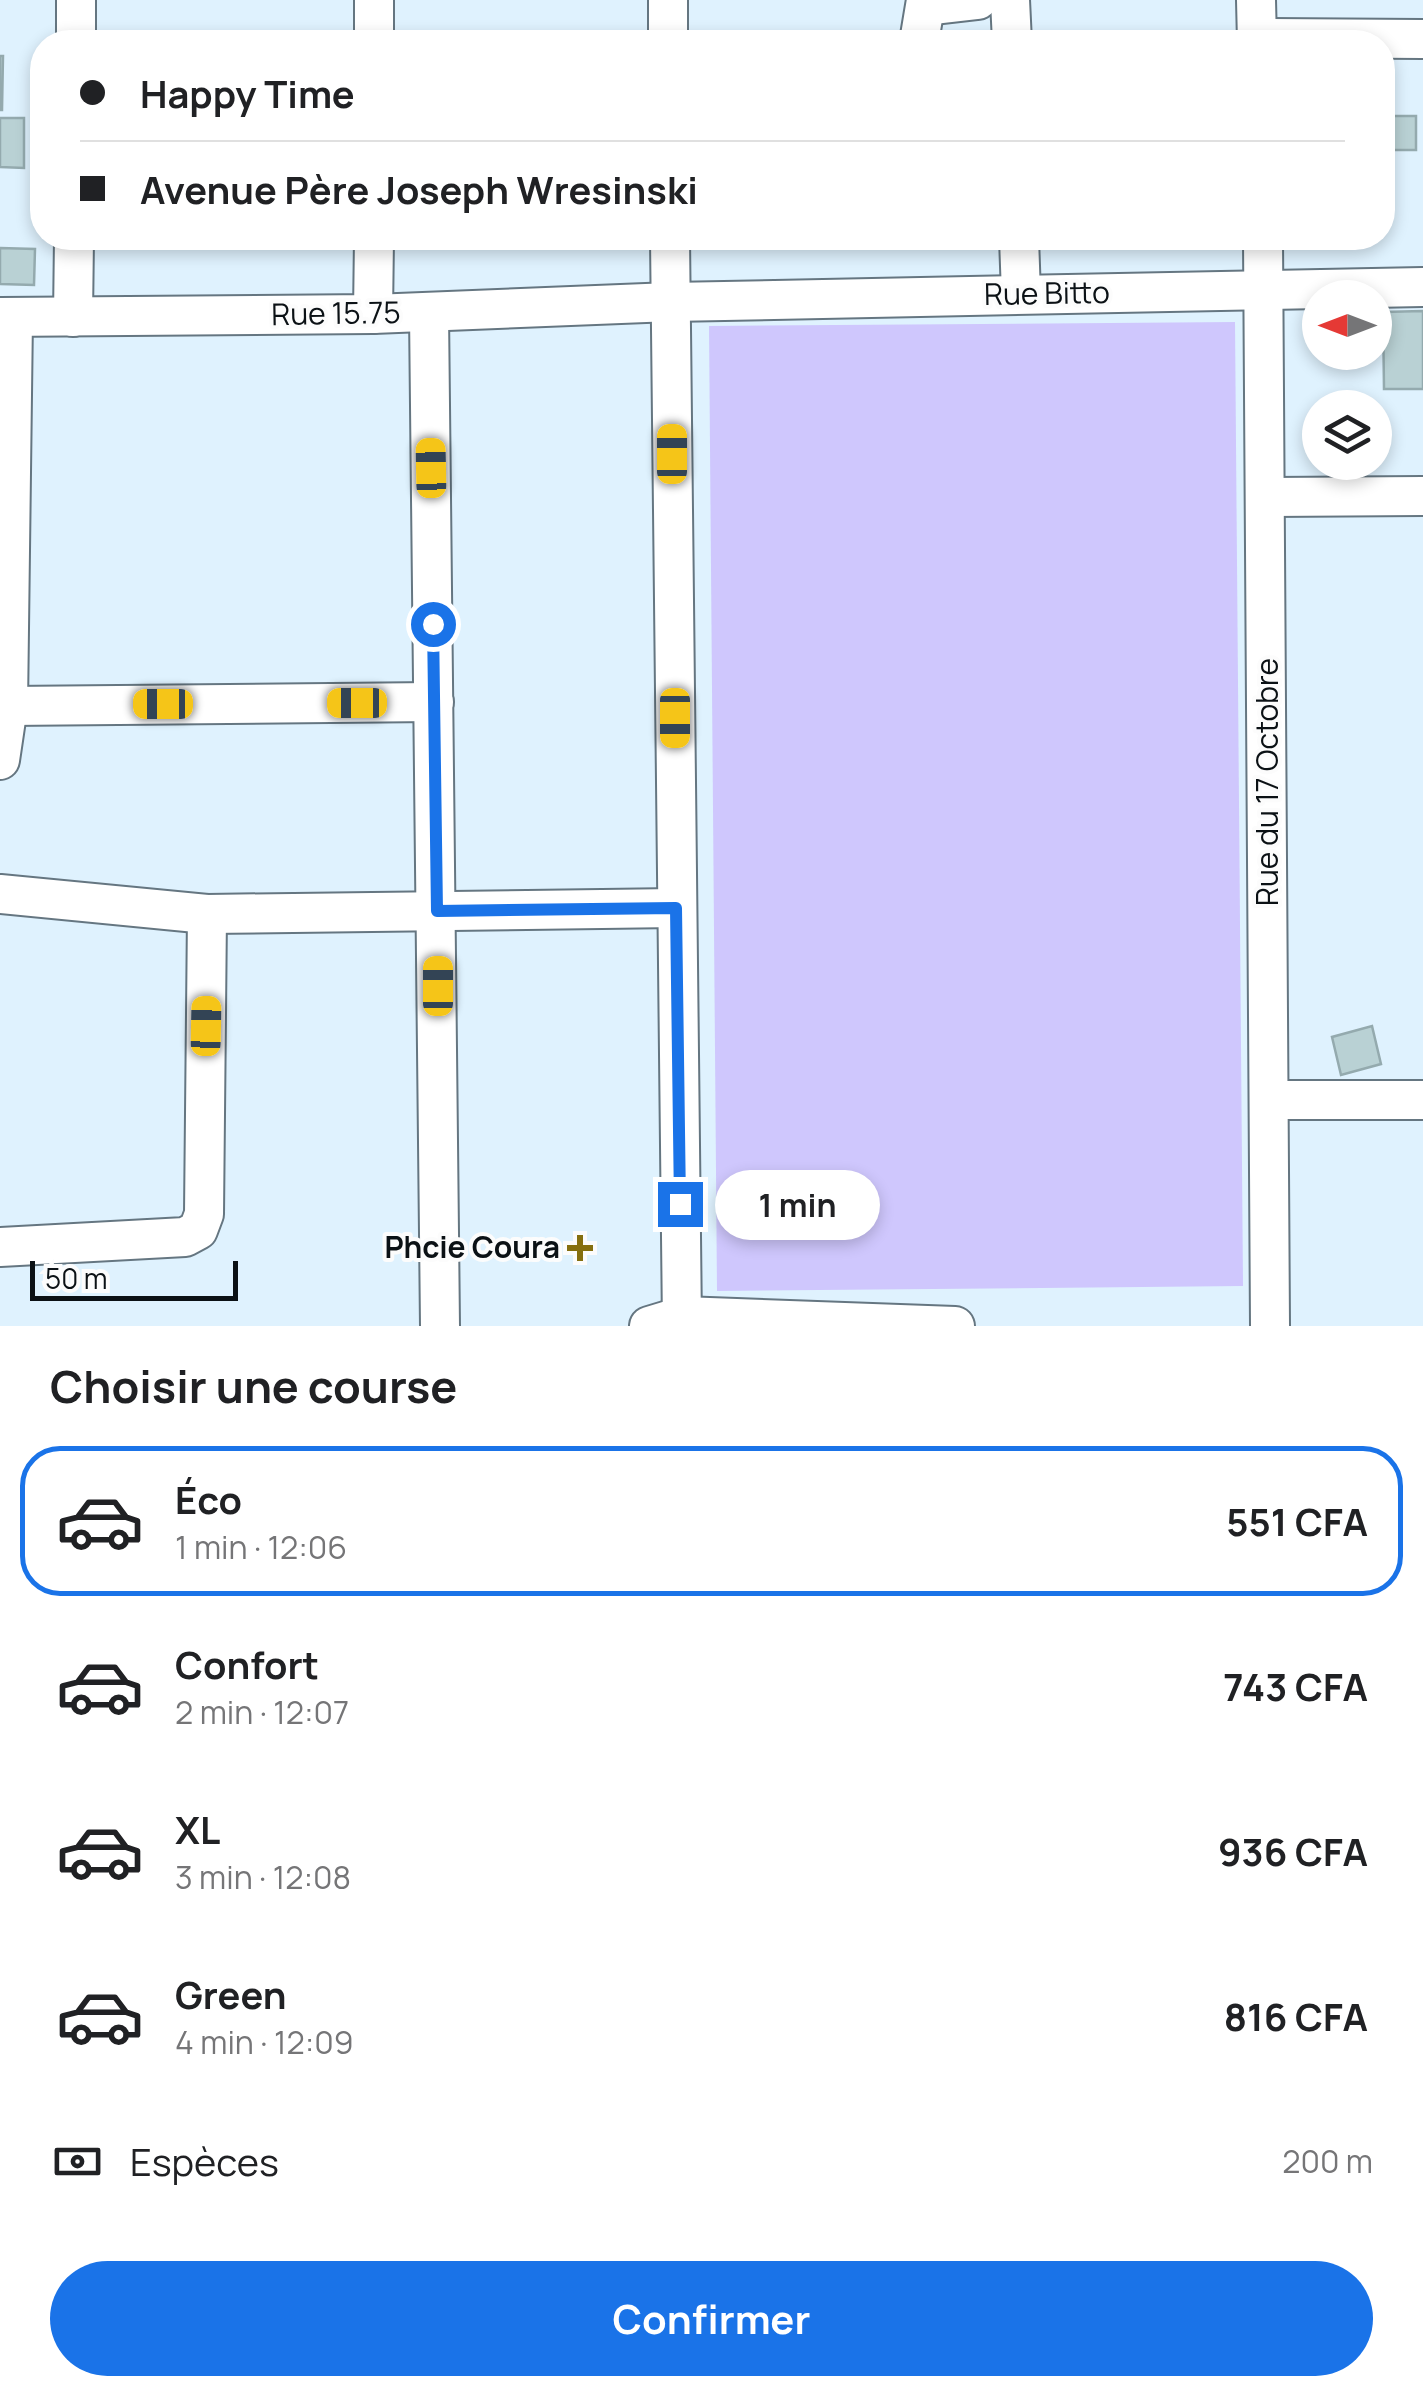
<!DOCTYPE html>
<html lang="fr">
<head>
<meta charset="utf-8">
<style>
	body { margin:0; font-family:Manrope,sans-serif; background:#f6f6f6; color:#202124; height:100vh; display:flex; flex-direction:column; font-size:38px; white-space:nowrap }
	* { box-sizing:border-box; margin:0 }
	p { font-size:32px; color:#757577 }
	.icon { flex:none; width:55px; height:55px; fill:none; stroke:currentColor; stroke-width:2; stroke-linecap:round; stroke-linejoin:round }
	.map { position:relative; height:1326px; overflow:hidden }
	.side { display:flex; flex-direction:column; background:#fff; flex:1 }
	.side>* { flex:none }
	.guide { position:absolute; left:30px; top:30px; width:1365px; height:220px; border-radius:40px; box-shadow:0 5px 15px #0003; display:grid; align-content:center; height:220px; padding:0 50px; background:#fff }
	.needle { width:65px; rotate:270deg }
	.fabs { position:absolute; left:1302px; top:280px; display:grid; gap:20px }
	.fabs a { display:grid; place-items:center; width:90px; height:90px; border-radius:50%; background:#fff; box-shadow:0 5px 15px #0003; font-size:50px }
	.scale { position:absolute; left:30px; bottom:25px; width:208px; box-sizing:border-box; padding-left:10px; border:5px solid #0b1115; border-top:0; font-size:28px; line-height:35px; white-space:nowrap; color:#0b1115; -webkit-text-stroke:8px #fcfcfc; paint-order:stroke }
	.end { position:absolute; width:45px; height:45px; margin:-22px; border:12px solid #1a73e8; background:#fff; box-shadow:0 0 0 5px #fff }
	.from { border-radius:50% }
	.bubble { position:absolute; height:70px; border-radius:35px; background:#fff; box-shadow:0 5px 15px #0003; font-size:32px; font-weight:700; line-height:70px; text-align:center }
	.car { position:absolute; width:30px; height:60px; margin:-30px -15px; border-radius:12px; box-shadow:0 0 8px 2px #0007; background:linear-gradient(#f5c518 24%,#345 0 40%,#f5c518 0 76%,#345 0 86%,#f5c518 0) }
	.guide b { display:flex; align-items:center; gap:35px; height:95px; font-size:38px }
	.guide b+b { border-top:2px solid #e0e0e0 }
	.guide i { width:25px; height:25px; background:#202124 }
	ul { padding:0; list-style:none }
	li { display:flex; align-items:center; gap:30px; height:150px; margin:0 20px 15px; padding:0 30px; border:5px solid transparent; border-radius:40px }
	li div { flex:1 }
	li b { display:block; font-size:38px }
	li em { font-style:normal; font-weight:700 }
	li.on { border-color:#1a73e8 }
	li>.icon { width:90px; height:90px; stroke-width:1.5 }
	h2 { padding:0 50px; font-size:45px; line-height:120px }
	.pay { display:flex; align-items:center; gap:25px; height:110px; padding:0 50px; font-size:38px }
	.pay p { margin-inline-start:auto }
	.primary-button { display:flex; gap:20px; margin-top:auto; padding:20px 50px }
	.primary-button a { flex:1; height:115px; border-radius:60px; background:#1a73e8; color:#fff; font-size:40px; font-weight:700; line-height:115px; text-align:center }
	.map>svg:first-child { display:block }
	.green { fill:#cfc7fd }
	.building { fill:#b9d1d4; stroke:#94aaae; stroke-width:2.5 }
	.lines { fill:none; stroke-linecap:round; stroke-linejoin:round }
	.minor-casing { stroke:#657681; stroke-width:42 }
	.minor { stroke:#fff; stroke-width:38 }
	.route { stroke:#1a73e8; stroke-width:12 }
	.poi-dot { fill:#856f0f; stroke:#fcfcfc; stroke-width:4 }
	.labels { text-anchor:middle; stroke-width:8; stroke-linejoin:round; paint-order:stroke }
	.street-label { font-size:30px; fill:#0b1115; stroke:#fcfcfc }
	.poi-label { font-size:30px; font-weight:bold; fill:#0b1115; stroke:#fcfcfc; text-anchor:end }
</style>
</head>
<body>
<div class="map">
<svg width="1423" height="1326" viewBox="0 0 1423 1326">
	<rect width="100%" height="100%" fill="#dff2fe"/>
	<polygon class="green" points="1235,322 1243,1286 717,1291 709,326"/>
	<g class="building">
		<polygon points="0,56 3,56 2,110 0,110"/>
		<rect x="1382" y="116" width="34" height="34"/>
		<polygon points="0,118 24,118 24,168 0,167"/>
		<polygon points="0,248 35,249 34,285 0,284"/>
		<polygon points="1423,311 1423,389 1384,389 1383,312"/>
		<polygon points="1372,1026 1381,1064 1341,1075 1332,1037"/>
	</g>
	<g class="lines">
		<g class="minor-casing">
			<g id="minor">
				<polyline points="76,0 76,42"/>
				<polyline points="374,0 374,42"/>
				<polyline points="668,0 668,42"/>
				<polyline points="1010,0 1012,42"/>
				<polyline points="1256,0 1257,42"/>
				<polyline points="926,6 978,0"/>
				<polyline points="1256,38 1423,39"/>
				<polyline points="919,42 926,0"/>
				<polyline points="670,238 682,1326"/>
				<polyline points="1019,238 1021,294"/>
				<polyline points="1263,238 1270,1326"/>
				<polyline points="429,313 440,1326"/>
				<polyline points="373,314 374,238"/>
				<polyline points="0,317 373,314 671,302 1423,287"/>
				<polyline points="73,317 74,238"/>
				<polyline points="1266,497 1423,496"/>
				<polyline points="8,706 434,702"/>
				<polyline points="0,760 8,706 13,317"/>
				<polyline points="0,894 207,914 677,908"/>
				<polyline points="1270,1100 1423,1100"/>
				<polyline points="0,1247 185,1237 198,1230 204,1214 207,914"/>
				<polyline points="649,1326 682,1316 955,1326"/>
			</g>
		</g>
		<use href="#minor" class="minor"/>
	</g>
	<g class="lines">
		<polyline class="route" points="433,624 437,911 676,908 680,1204"/>
	</g>
	<path class="poi-dot" d="M575 1233h10v10h10v10h-10v10h-10v-10h-10v-10h10z"/>
	<g class="labels">
		<g class="street-label">
			<text transform="translate(1047 294) rotate(-1)" y="10">Rue Bitto</text>
			<text transform="translate(336 314) rotate(-1)" y="10">Rue 15.75</text>
			<text transform="translate(1268 782) rotate(-90)" y="10">Rue du 17 Octobre</text>
		</g>
		<g class="poi-label">
			<text x="560" y="1258">Phcie Coura</text>
		</g>
	</g>
</svg>
<div class="fabs">
<a><svg class="needle" viewBox="-14 -14 28 28"><path d="M0-13l5 13h-10z" fill="#e53935"/><path d="M0 13l5-13h-10z" fill="#757577"/></svg></a>
<a><svg class="icon" aria-label="layers" viewBox="0 0 24 24"><path d="M12 4l9 5-9 5-9-5zM3 14l9 5 9-5"/></svg></a>
</div>
<div class="scale">50 m</div>
<i class="end from" style="left:433px;top:624px"></i>
<i class="end" style="left:680px;top:1204px"></i>
<div class="bubble" style="left:715px;top:1170px;width:165px">1 min</div>
<i class="car" style="left:672px;top:454px;rotate:0deg"></i>
<i class="car" style="left:431px;top:468px;rotate:359deg"></i>
<i class="car" style="left:357px;top:703px;rotate:270deg"></i>
<i class="car" style="left:163px;top:704px;rotate:270deg"></i>
<i class="car" style="left:675px;top:718px;rotate:180deg"></i>
<i class="car" style="left:438px;top:986px;rotate:0deg"></i>
<i class="car" style="left:206px;top:1026px;rotate:1deg"></i>
<div class="guide">
<b><i class="from"></i>Happy Time</b>
<b><i></i>Avenue Père Joseph Wresinski</b>
</div>
</div>
<section class="side">
<h2>Choisir une course</h2>
<ul>
<li class="on"><svg class="icon" aria-label="car" viewBox="0 0 24 24"><path d="M5 17H2v-5l4-1 3-4h7l3 4 3 1v5h-3M9 17h6M6 11h13"/><circle cx="7" cy="17" r="2"/><circle cx="17" cy="17" r="2"/></svg><div><b>Éco</b><p>1 min · 12:06</p></div><em>551 CFA</em></li>
<li><svg class="icon" aria-label="car" viewBox="0 0 24 24"><path d="M5 17H2v-5l4-1 3-4h7l3 4 3 1v5h-3M9 17h6M6 11h13"/><circle cx="7" cy="17" r="2"/><circle cx="17" cy="17" r="2"/></svg><div><b>Confort</b><p>2 min · 12:07</p></div><em>743 CFA</em></li>
<li><svg class="icon" aria-label="car" viewBox="0 0 24 24"><path d="M5 17H2v-5l4-1 3-4h7l3 4 3 1v5h-3M9 17h6M6 11h13"/><circle cx="7" cy="17" r="2"/><circle cx="17" cy="17" r="2"/></svg><div><b>XL</b><p>3 min · 12:08</p></div><em>936 CFA</em></li>
<li><svg class="icon" aria-label="car" viewBox="0 0 24 24"><path d="M5 17H2v-5l4-1 3-4h7l3 4 3 1v5h-3M9 17h6M6 11h13"/><circle cx="7" cy="17" r="2"/><circle cx="17" cy="17" r="2"/></svg><div><b>Green</b><p>4 min · 12:09</p></div><em>816 CFA</em></li>
</ul>
<div class="pay"><svg class="icon" aria-label="cash" viewBox="0 0 24 24"><path d="M3 7h18v10H3z"/><circle cx="12" cy="12" r="2"/></svg>Espèces<p>200 m</p></div>
<div class="primary-button"><a>Confirmer</a></div>
</section>
</body>
</html>
